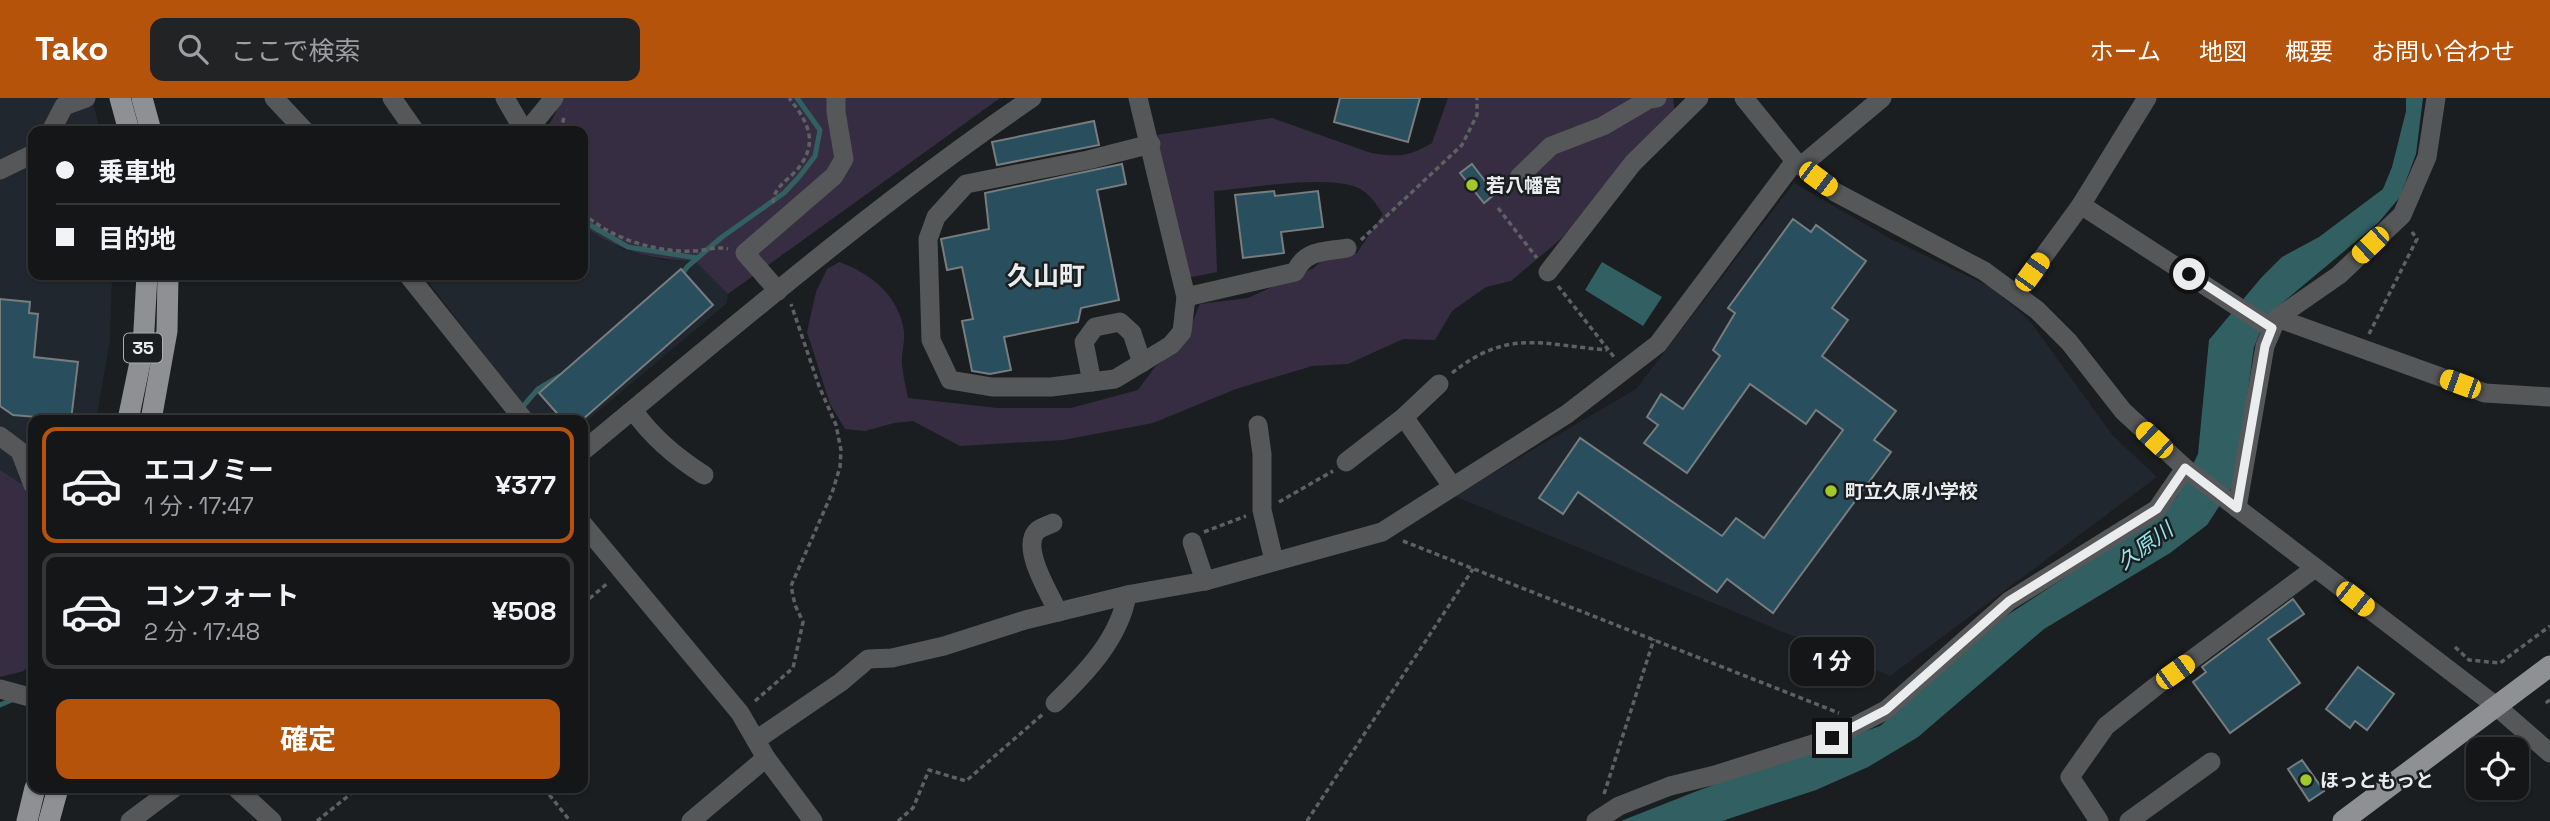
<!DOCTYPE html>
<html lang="ja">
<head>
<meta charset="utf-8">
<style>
	body { margin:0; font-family:"Space Grotesk","Noto Sans JP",sans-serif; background:#212325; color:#f1f3f6; height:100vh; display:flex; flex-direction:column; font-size:26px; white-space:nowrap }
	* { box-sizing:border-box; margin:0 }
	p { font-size:23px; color:#9d9fa2 }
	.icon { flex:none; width:38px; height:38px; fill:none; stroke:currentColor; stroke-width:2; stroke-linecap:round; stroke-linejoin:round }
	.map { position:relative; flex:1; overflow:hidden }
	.drawer { position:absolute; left:28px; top:317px; width:560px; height:378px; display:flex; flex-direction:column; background:#141618; border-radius:14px; box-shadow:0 2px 5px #0004,0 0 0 2px #333537 }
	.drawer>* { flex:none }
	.banner { position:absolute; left:28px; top:28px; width:560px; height:154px; border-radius:14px; box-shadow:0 2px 5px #0004,0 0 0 2px #333537; display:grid; align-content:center; height:154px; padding:0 28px; background:#141618 }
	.tools { position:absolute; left:2466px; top:639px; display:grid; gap:14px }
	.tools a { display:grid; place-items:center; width:63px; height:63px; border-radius:14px; background:#141618; box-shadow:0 2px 5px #0004,0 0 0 2px #333537; font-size:35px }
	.end { position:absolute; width:32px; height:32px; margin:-16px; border:9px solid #ebecee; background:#111; box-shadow:0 0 0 4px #111 }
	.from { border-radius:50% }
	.bubble { position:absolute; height:49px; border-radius:14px; background:#141618; box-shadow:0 2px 5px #0004,0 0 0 2px #333537; font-size:23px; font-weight:700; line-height:49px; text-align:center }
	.car { position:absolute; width:21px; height:42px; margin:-21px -10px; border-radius:9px; box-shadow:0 0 5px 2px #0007; background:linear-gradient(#f5c518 24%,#345 0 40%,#f5c518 0 76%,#345 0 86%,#f5c518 0) }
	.banner b { display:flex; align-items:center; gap:24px; height:66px; font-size:26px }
	.banner b+b { border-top:2px solid #333537 }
	.banner i { width:18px; height:18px; background:#f1f3f6 }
	ul { padding:12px 0 0; list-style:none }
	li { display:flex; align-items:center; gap:21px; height:116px; margin:0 14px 10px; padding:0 14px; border:4px solid #333537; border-radius:14px }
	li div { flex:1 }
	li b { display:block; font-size:26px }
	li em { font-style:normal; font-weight:700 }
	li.selected { border-color:#b45309 }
	li>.icon { width:63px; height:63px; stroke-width:1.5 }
	.button { display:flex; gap:14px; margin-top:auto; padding:14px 28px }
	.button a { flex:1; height:80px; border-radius:14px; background:#b45309; color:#fff; font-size:28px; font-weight:700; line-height:80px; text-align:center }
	header { display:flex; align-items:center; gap:42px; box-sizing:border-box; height:98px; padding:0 35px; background:#b45309; color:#fff }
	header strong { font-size:33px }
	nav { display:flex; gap:38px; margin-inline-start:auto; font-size:24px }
	.search { width:490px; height:63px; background:#212325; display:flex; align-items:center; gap:18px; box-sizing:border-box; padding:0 24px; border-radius:14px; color:#9d9fa2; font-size:26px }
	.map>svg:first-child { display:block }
	.built { fill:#20272e }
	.green { fill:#362d42 }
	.water { fill:#326062 }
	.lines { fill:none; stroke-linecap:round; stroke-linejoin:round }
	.stream { stroke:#326062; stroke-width:5 }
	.building { fill:#294f5e; stroke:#777c7e; stroke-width:2 }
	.path { stroke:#5e6163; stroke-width:3.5; stroke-dasharray:5 3.5; stroke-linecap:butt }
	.minor { stroke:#565758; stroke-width:19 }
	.major { stroke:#8f9094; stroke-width:21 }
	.route { stroke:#ebecee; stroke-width:9 }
	.poi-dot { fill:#a2c928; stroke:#1b1e20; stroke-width:2.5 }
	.labels { text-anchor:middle; stroke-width:5; stroke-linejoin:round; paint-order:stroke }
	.shield { fill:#1b1e20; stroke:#adaeb0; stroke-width:2 }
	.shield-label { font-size:18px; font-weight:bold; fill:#ebecee }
	.poi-label { font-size:19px; font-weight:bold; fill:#ebecee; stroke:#1b1e20; text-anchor:start }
	.water-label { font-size:21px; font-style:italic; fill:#93e5ea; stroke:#1b1e20 }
	.district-label { font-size:26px; font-weight:bold; fill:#ebecee; stroke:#1b1e20 }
</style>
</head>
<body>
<header>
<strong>Tako</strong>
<div class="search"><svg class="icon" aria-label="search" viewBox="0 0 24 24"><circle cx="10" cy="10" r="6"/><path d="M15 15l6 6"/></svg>ここで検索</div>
<nav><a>ホーム</a><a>地図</a><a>概要</a><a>お問い合わせ</a></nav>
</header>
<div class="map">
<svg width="2550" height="723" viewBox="0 0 2550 723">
	<rect width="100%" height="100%" fill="#1b1e20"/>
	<g class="built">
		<polygon points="0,0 92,0 100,33 33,33 33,177 112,177 110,242 96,322 33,322 33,393 0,372"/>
		<polygon points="1794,85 1889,140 1992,190 2030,223 2113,338 2157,379 1890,578 1454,398 1636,291"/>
		<polygon points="583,129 623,151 663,162 695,163 728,196 726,206 583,326 583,322 534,322 423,177 583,177"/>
	</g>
	<g class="green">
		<path d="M562 0H1000L728 196 695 163C651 162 619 153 583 128V33H544L552 22Z"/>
		<path d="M1448 0H1673L1675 15 1595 100 1562 140 1511 183 1486 189 1452 213 1435 242 1403 241 1348 266 1312 268 1236 291 1153 325 1063 342 960 348 913 323 894 325 865 333 845 331 830 306 807 234 816 194 827 171 839 164C871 175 900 199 904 234 905 245 901 256 902 267 903 278 906 290 908 300L997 310H1071L1138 292 1155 269 1184 245 1200 206 1248 200 1314 170 1322 162 1357 155 1383 116C1376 106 1368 93 1356 89 1325 77 1249 90 1214 93L1217 174 1187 180 1156 37 1272 20 1371 55C1399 59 1408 59 1432 45Z"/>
		<polygon points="0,372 33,393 33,563 24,573 0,579"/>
	</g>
	<g class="water">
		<polygon points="2406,0 2423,0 2416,56 2400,99 2378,125 2276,210 2263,227 2254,249 2235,384 2207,427 2170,455 2044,531 1918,639 1868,669 1816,692 1722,723 1621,723 1697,693 1880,628 2006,518 2163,415 2177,399 2198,356 2209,242 2261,180 2282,159 2319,139 2383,91 2392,69 2406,13"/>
		<polygon points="1602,164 1662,199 1643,228 1585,192"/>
	</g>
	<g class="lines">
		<g class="stream">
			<polyline points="583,123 628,149 697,160"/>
			<polyline points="680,179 687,169 722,139 784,95 799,79 815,58 820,32 797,0"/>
			<polyline points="506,322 518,314 538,291 560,278"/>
			<polyline points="0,607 14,601"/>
		</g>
	</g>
	<g class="building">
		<polygon points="1340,0 1420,0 1408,44 1334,24"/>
		<polygon points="1094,23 1099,47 997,67 992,44"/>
		<polygon points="1122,66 1126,86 1097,92 1119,202 1081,210 1078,224 1004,239 1011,272 990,276 972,273 962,223 973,221 962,169 947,172 941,141 989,131 985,95"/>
		<polygon points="1472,66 1495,96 1484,105 1460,75"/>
		<polygon points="1274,93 1275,98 1318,93 1323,129 1281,134 1284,155 1243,160 1235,97"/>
		<polygon points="1793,121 1811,134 1816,127 1866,163 1832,210 1848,222 1822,258 1896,313 1874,342 1891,354 1773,515 1727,481 1717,494 1578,394 1563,416 1539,400 1580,340 1722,438 1736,420 1764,440 1843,332 1816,312 1806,326 1750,286 1687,375 1644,345 1658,327 1647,319 1661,296 1683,311 1720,258 1713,252 1735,215 1728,210"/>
		<polygon points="681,171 713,207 582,322 563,322 539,295"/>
		<polygon points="0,201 30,204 29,215 38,216 34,259 78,264 71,322 13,317 0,308"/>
		<polygon points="2293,501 2304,516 2268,541 2300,585 2230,635 2193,584 2206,574 2202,569"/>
		<polygon points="2358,569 2394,596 2367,632 2355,623 2350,630 2326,611"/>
		<polygon points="2302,662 2324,693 2309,703 2288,671"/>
	</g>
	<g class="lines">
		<g class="path">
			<polyline points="561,33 564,19"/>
			<path d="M773 105C774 90 785 84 795 74 820 46 809 25 789 0"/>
			<polyline points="1498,110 1537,160"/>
			<path d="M583 115C611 141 657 155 696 153 707 152 717 148 728 151"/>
			<polyline points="1361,142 1462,47 1477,17 1477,0"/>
			<polyline points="1558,188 1614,259"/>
			<polyline points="2369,236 2417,141 2412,134"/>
			<path d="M1452 275C1508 230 1543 247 1607 252"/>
			<polyline points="1279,404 1333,373"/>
			<polyline points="1204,434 1246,418"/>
			<polyline points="1403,443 1839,615"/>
			<polyline points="583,506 609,484"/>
			<polyline points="2455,549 2469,562 2500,565 2550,528"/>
			<polyline points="2550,602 2547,604 2550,608"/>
			<polyline points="755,603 793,570 803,524 795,507 791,488 832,395 840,369 841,352 836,327 819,288 791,206"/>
			<polyline points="544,690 570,723"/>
			<polyline points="1604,696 1654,541"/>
			<polyline points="317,723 358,690"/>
			<polyline points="898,723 913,710 929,672 966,683 1043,616"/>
			<polyline points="1307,723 1473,471"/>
		</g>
		<g class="minor">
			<polyline points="274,0 305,33"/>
			<polyline points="392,0 415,33"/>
			<polyline points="505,0 524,33"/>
			<polyline points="1138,0 1186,199 1182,234 1171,247 1115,281 1051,289 992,289 950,282 931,242 928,141 936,119 966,86 1088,62 1151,46"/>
			<polyline points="1744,0 1795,63 1835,94 1984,173 2037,212 2069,244 2123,313 2185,370 2496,608 2550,655"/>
			<polyline points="51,33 64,8 86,0"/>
			<polyline points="527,33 554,0"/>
			<polyline points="1801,68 1882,0"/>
			<polyline points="0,72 33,56"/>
			<polyline points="1519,79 1551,48 1603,28 1649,1 1657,0"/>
			<polyline points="2081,107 2272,231"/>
			<polyline points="1548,174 1633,65 1699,0"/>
			<polyline points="408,177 524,322"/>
			<polyline points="778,193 745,155 834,78 844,61 836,14 836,0"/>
			<polyline points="2016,196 2081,107 2147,0"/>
			<path d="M1186 199 1295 174C1306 151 1325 154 1347 150"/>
			<polyline points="2277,220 2485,295 2550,299"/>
			<polyline points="1092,284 1084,244 1095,229 1120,224 1132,235 1142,265"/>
			<path d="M633 312C651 338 677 360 704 377"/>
			<polyline points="1404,319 1452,388"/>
			<polyline points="1258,327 1262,356 1262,412 1274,463"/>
			<polyline points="0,338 20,353 33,387"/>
			<path d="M583 353C730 232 875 107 1032 0"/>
			<polyline points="1346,364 1404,319 1439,286"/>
			<polyline points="2237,410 2265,248 2277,220 2339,177 2402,117 2427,59 2436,0"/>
			<path d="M1053 425C1049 427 1042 429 1038 432 1019 448 1050 496 1058 514"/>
			<polyline points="583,426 740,615 766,660 813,723"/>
			<polyline points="1192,444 1205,483"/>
			<polyline points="0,591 33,600"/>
			<path d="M1055 605C1086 575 1119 541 1127 497"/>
			<polyline points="756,642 841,584 868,561 892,560 944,548 1025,522 1132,496 1205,483 1382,434 1567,316 1658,246 1795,63"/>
			<polyline points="236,690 272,723"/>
			<polyline points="130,723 174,690"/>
			<polyline points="691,723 766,660"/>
			<polyline points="1596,723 1619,708 1670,688 1715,677 1832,640 1886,612 2009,503 2157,411 2185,370"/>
			<polyline points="2099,723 2070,679 2106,628 2155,589 2315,470"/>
			<polyline points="2129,723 2211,664"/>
		</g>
		<g class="major">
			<polyline points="120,0 129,33"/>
			<polyline points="142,0 151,33"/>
			<polyline points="128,322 143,250 147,177"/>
			<polyline points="151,322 167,233 168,177"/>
			<polyline points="27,723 35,690"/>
			<polyline points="49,723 58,690"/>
			<polyline points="2343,723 2550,568"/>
		</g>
	</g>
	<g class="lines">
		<polyline class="route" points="1832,640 1886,612 2009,503 2157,411 2185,370 2237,410 2265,248 2272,230 2189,176"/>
	</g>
	<g class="poi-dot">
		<circle cx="1472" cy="87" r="7"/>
		<circle cx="1831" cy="393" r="7"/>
		<circle cx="2306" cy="682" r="7"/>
	</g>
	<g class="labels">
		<rect class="shield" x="124" y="235.5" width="38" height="29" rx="5"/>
		<g class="shield-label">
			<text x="143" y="256">35</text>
		</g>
		<g class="poi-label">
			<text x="1486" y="94">若八幡宮</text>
			<text x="1845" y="400">町立久原小学校</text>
			<text x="2320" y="689">ほっともっと</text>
		</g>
		<g class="water-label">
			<text transform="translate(2145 448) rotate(-36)" y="7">久原川</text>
		</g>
		<g class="district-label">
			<text x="1046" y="187">久山町</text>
		</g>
	</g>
</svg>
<div class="tools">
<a><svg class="icon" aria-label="locate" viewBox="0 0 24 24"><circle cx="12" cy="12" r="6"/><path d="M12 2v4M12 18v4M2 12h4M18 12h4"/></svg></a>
</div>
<i class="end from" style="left:2189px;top:176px"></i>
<i class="end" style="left:1832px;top:640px"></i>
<div class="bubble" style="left:1790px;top:539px;width:84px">1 分</div>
<i class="car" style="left:1818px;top:81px;rotate:127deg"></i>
<i class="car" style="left:2370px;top:147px;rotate:226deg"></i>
<i class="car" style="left:2032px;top:174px;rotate:36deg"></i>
<i class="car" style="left:2460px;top:286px;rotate:290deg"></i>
<i class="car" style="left:2154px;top:342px;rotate:313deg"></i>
<i class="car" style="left:2355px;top:501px;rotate:128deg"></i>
<i class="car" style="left:2175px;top:574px;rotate:54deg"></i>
<div class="banner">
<b><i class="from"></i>乗車地</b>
<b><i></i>目的地</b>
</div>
<section class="drawer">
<ul>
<li class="selected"><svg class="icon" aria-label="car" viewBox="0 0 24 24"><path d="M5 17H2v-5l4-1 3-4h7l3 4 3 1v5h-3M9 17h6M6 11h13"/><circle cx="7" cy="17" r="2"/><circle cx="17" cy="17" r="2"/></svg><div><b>エコノミー</b><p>1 分 · 17:47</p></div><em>¥377</em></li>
<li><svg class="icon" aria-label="car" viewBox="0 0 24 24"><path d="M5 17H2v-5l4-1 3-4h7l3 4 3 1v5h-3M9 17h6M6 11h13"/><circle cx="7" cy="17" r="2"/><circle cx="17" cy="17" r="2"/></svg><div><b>コンフォート</b><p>2 分 · 17:48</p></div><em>¥508</em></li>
</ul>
<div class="button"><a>確定</a></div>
</section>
</div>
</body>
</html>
